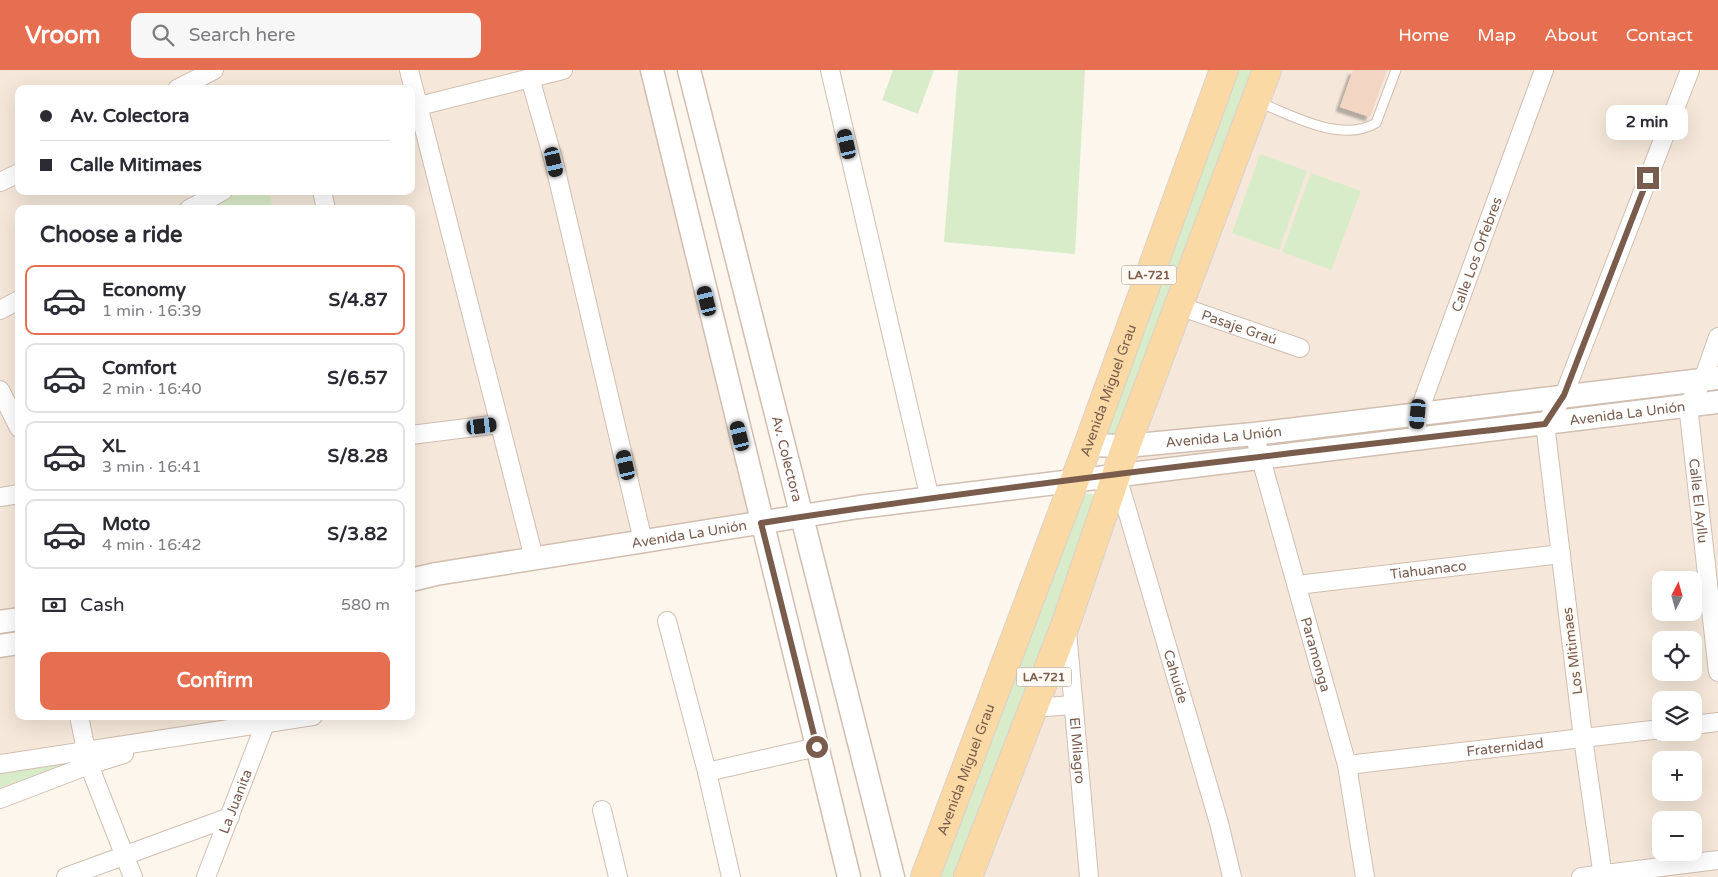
<!DOCTYPE html>
<html lang="en">
<head>
<meta charset="utf-8">
<style>
	body { margin:0; font-family:"Varela Round",sans-serif; background:#f7f7f7; color:#2b2b33; height:100vh; display:flex; flex-direction:column; font-size:19px; white-space:nowrap }
	* { box-sizing:border-box; margin:0 }
	p { font-size:16px; color:#7c7c81 }
	.icon { flex:none; width:28px; height:28px; fill:none; stroke:currentColor; stroke-width:2; stroke-linecap:round; stroke-linejoin:round }
	.map { position:relative; flex:1; overflow:hidden }
	.details { position:absolute; left:15px; top:135px; width:400px; height:515px; display:flex; flex-direction:column; background:#fff; border-radius:10px; box-shadow:0 5px 20px #0002 }
	.details>* { flex:none }
	.hud { position:absolute; left:15px; top:15px; width:400px; height:110px; border-radius:10px; box-shadow:0 5px 20px #0002; display:grid; align-content:center; height:110px; padding:0 25px; background:#fff }
	.needle { width:32px; rotate:6deg }
	.controls { position:absolute; left:1652px; top:501px; display:grid; gap:10px }
	.controls a { display:grid; place-items:center; width:50px; height:50px; border-radius:10px; background:#fff; box-shadow:0 5px 20px #0002; font-size:25px }
	.end { position:absolute; width:22px; height:22px; margin:-11px; border:6px solid #7a5c4d; background:#fff; box-shadow:0 0 0 2px #fff }
	.from { border-radius:50% }
	.bubble { position:absolute; height:35px; border-radius:10px; background:#fff; box-shadow:0 5px 20px #0002; font-size:16px; font-weight:800; line-height:35px; text-align:center }
	.car { position:absolute; width:15px; height:30px; margin:-15px -8px; border-radius:6px; box-shadow:0 0 4px 1px #0007; background:linear-gradient(#222 24%,#8ab4d8 0 40%,#222 0 76%,#8ab4d8 0 86%,#222 0) }
	.hud b { display:flex; align-items:center; gap:18px; height:48px; font-size:19px }
	.hud b+b { border-top:1px solid #e1e1e2 }
	.hud i { width:12px; height:12px; background:#2b2b33 }
	ul { padding:0; list-style:none }
	li { display:flex; align-items:center; gap:15px; height:70px; margin:0 10px 8px; padding:0 15px; border:2px solid #e1e1e2; border-radius:10px }
	li div { flex:1 }
	li b { display:block; font-size:19px }
	li em { font-style:normal; font-weight:800 }
	li.active { border-color:#e76f51 }
	li>.icon { width:45px; height:45px; stroke-width:1.5 }
	h2 { padding:0 25px; font-size:22px; line-height:60px }
	.pay { display:flex; align-items:center; gap:12px; height:55px; padding:0 25px; font-size:19px }
	.pay p { margin-inline-start:auto }
	.action { display:flex; gap:10px; margin-top:auto; padding:10px 25px }
	.action a { flex:1; height:58px; border-radius:10px; background:#e76f51; color:#fff; font-size:20px; font-weight:800; line-height:58px; text-align:center }
	header { display:flex; align-items:center; gap:30px; box-sizing:border-box; height:70px; padding:0 25px; background:#e76f51; color:#fff }
	header strong { font-size:24px }
	nav { display:flex; gap:28px; margin-inline-start:auto; font-size:18px }
	.search { width:350px; height:45px; background:#f7f7f7; display:flex; align-items:center; gap:12px; box-sizing:border-box; padding:0 18px; border-radius:10px; color:#7c7c81; font-size:19px }
	.map>svg:first-child { display:block }
	.residential { fill:#f5e8da; fill-rule:evenodd }
	.green { fill:#d8ecc9 }
	.building { fill:#f3d5c3; filter:url(#shadow) }
	.lines { fill:none; stroke-linecap:round; stroke-linejoin:round }
	.service-casing { stroke:#d1beb0; stroke-width:11 }
	.minor-casing { stroke:#d1beb0; stroke-width:20 }
	.tertiary-casing { stroke:#d1beb0; stroke-width:25 }
	.primary-casing { stroke:#dad1cd; stroke-width:30 }
	.service { stroke:#fff; stroke-width:9 }
	.minor { stroke:#fff; stroke-width:18 }
	.tertiary { stroke:#fff; stroke-width:22 }
	.primary { stroke:#fbd9a5; stroke-width:28 }
	.route { stroke:#7a5c4d; stroke-width:6 }
	.labels { text-anchor:middle; stroke-width:4; stroke-linejoin:round; paint-order:stroke }
	.shield { fill:#fffaf3; stroke:#a28b7f; stroke-width:1 }
	.shield-label { font-size:12px; font-weight:bold; fill:#7a5c4d }
	.street-label { font-size:14px; fill:#7a5c4d; stroke:#fffaf3 }
</style>
</head>
<body>
<header>
<strong>Vroom</strong>
<div class="search"><svg class="icon" aria-label="search" viewBox="0 0 24 24"><circle cx="10" cy="10" r="6"/><path d="M15 15l6 6"/></svg>Search here</div>
<nav><a>Home</a><a>Map</a><a>About</a><a>Contact</a></nav>
</header>
<div class="map">
<svg width="1718" height="807" viewBox="0 0 1718 807">
	<defs>
		<filter id="shadow"><feDropShadow dx="-4.5" dy="4.5" stdDeviation="1" flood-color="#0004"/></filter>
	</defs>
	<rect width="100%" height="100%" fill="#fdf6ec"/>
	<g class="residential">
		<path d="M0 0H641L748 445 411 507V139H19V646H251L0 684ZM19 19H411V121H19Z"/>
		<path d="M1273 0H1718V807H968ZM1661 510H1694V542H1661ZM1661 570H1694V602H1661ZM1661 630H1694V662H1661ZM1661 690H1694V722H1661ZM1661 750H1694V782H1661Z"/>
	</g>
	<g class="green">
		<polygon points="893,0 934,0 918,44 882,30"/>
		<polygon points="958,0 1085,0 1075,184 944,172"/>
		<polygon points="1233,0 1261,0 1128,365 1104,367"/>
		<polygon points="1260,84 1307,101 1279,180 1232,163"/>
		<polygon points="1311,103 1361,121 1331,200 1282,182"/>
		<polygon points="241,121 269,121 273,139 208,139"/>
		<polygon points="1081,423 1092,424 1097,430 959,807 936,807"/>
		<polygon points="69,692 69,693 0,718 0,703"/>
	</g>
	<polygon class="building" points="1353,0 1387,0 1370,47 1340,37"/>
	<g class="lines">
		<g class="service-casing">
			<path id="service" d="M1258 32C1292 45 1341 74 1376 53L1396 0"/>
		</g>
		<g class="minor-casing">
			<g id="minor">
				<polyline points="409,0 534,488"/>
				<polyline points="830,0 930,429"/>
				<polyline points="530,8 554,92 643,471"/>
				<polyline points="177,19 214,0"/>
				<polyline points="411,38 563,0"/>
				<polyline points="0,112 19,103"/>
				<polyline points="322,121 326,139"/>
				<polyline points="189,139 223,121"/>
				<path id="s1" d="M1179 236 1300 278"/>
				<polyline points="0,240 19,230"/>
				<path id="s2" d="M1718 267 1703 310 1688 335 1718 602"/>
				<polyline points="0,320 19,358"/>
				<path id="s3" d="M1417 355 1418 344 1544 0"/>
				<path id="s4" d="M1254 364 1347 695 1365 807"/>
				<polyline points="411,365 499,354"/>
				<path id="s5" d="M1117 406 1219 753 1232 807"/>
				<polyline points="0,427 19,424"/>
				<path id="s6" d="M1297 515 1561 484"/>
				<polyline points="667,551 707,702 731,807"/>
				<path id="s7" d="M1067 561 1089 807"/>
				<polyline points="1032,638 1073,635"/>
				<polyline points="79,646 89,695 133,807"/>
				<polyline points="1694,655 1718,652"/>
				<polyline points="0,694 313,646"/>
				<path id="s8" d="M1347 695 1661 659"/>
				<polyline points="707,702 817,677"/>
				<polyline points="0,729 89,695 124,684"/>
				<polyline points="602,740 618,807"/>
				<polyline points="66,807 230,747"/>
				<path id="s9" d="M206 807 265 654"/>
				<polyline points="1581,807 1718,790"/>
				<polyline points="1603,807 1583,668 1545,354 1564,325 1690,0"/>
			</g>
		</g>
		<g class="tertiary-casing">
			<g id="tertiary">
				<polyline points="652,0 849,807"/>
				<path id="s10" d="M689 0 893 807"/>
				<path id="s11" d="M1088 375 1126 376 1254 364 1718 308"/>
				<path id="s12" d="M411 510 436 504 859 437 1718 332"/>
				<polyline points="0,552 19,549"/>
				<polyline points="0,576 19,573"/>
			</g>
		</g>
		<g class="primary-casing">
			<g id="primary">
				<path id="s13" d="M925 807 1088 375 1224 0"/>
				<polyline points="968,807 1066,553 1126,376 1267,0"/>
			</g>
		</g>
		<use href="#service" class="service"/>
		<use href="#minor" class="minor"/>
		<use href="#tertiary" class="tertiary"/>
		<use href="#primary" class="primary"/>
	</g>
	<g class="lines">
		<path class="route" d="M817 677 761 453C1021 413 1283 384 1545 354L1564 325 1648 108"/>
	</g>
	<g class="labels">
		<g class="shield">
			<rect x="1121.5" y="195.5" width="55" height="19" rx="4"/>
			<rect x="1016.5" y="597.5" width="55" height="19" rx="4"/>
		</g>
		<g class="shield-label">
			<text x="1149" y="209">LA-721</text>
			<text x="1044" y="611">LA-721</text>
		</g>
		<g class="street-label">
			<text dy="5" stroke="none"><textPath href="#s3" startOffset="181">Calle Los Orfebres</textPath></text>
			<text dy="5" stroke="none"><textPath href="#s1" startOffset="64">Pasaje Graú</textPath></text>
			<text dy="5" stroke="none"><textPath href="#s13" startOffset="520">Avenida Miguel Grau</textPath></text>
			<text dy="5" stroke="none"><textPath href="#s12" startOffset="1228">Avenida La Unión</textPath></text>
			<text dy="5" stroke="none"><textPath href="#s11" startOffset="136">Avenida La Unión</textPath></text>
			<text dy="5" stroke="none"><textPath href="#s10" startOffset="401">Av. Colectora</textPath></text>
			<text dy="5" stroke="none"><textPath href="#s2" startOffset="171">Calle El Ayllu</textPath></text>
			<text dy="5" stroke="none"><textPath href="#s12" startOffset="282">Avenida La Unión</textPath></text>
			<text dy="5" stroke="none"><textPath href="#s6" startOffset="132">Tiahuanaco</textPath></text>
			<text transform="translate(1572 581) rotate(-97)" y="5">Los Mitimaes</text>
			<text dy="5" stroke="none"><textPath href="#s4" startOffset="229">Paramonga</textPath></text>
			<text dy="5" stroke="none"><textPath href="#s5" startOffset="209">Cahuide</textPath></text>
			<text dy="5" stroke="none"><textPath href="#s8" startOffset="159">Fraternidad</textPath></text>
			<text dy="5" stroke="none"><textPath href="#s7" startOffset="120">El Milagro</textPath></text>
			<text dy="5" stroke="none"><textPath href="#s13" startOffset="115">Avenida Miguel Grau</textPath></text>
			<text dy="5" stroke="none"><textPath href="#s9" startOffset="81">La Juanita</textPath></text>
		</g>
	</g>
</svg>
<div class="controls">
<a><svg class="needle" viewBox="-14 -14 28 28"><path d="M0-13l5 13h-10z" fill="#e53935"/><path d="M0 13l5-13h-10z" fill="#7c7c81"/></svg></a>
<a><svg class="icon" aria-label="locate" viewBox="0 0 24 24"><circle cx="12" cy="12" r="6"/><path d="M12 2v4M12 18v4M2 12h4M18 12h4"/></svg></a>
<a><svg class="icon" aria-label="layers" viewBox="0 0 24 24"><path d="M12 4l9 5-9 5-9-5zM3 14l9 5 9-5"/></svg></a>
<a>+</a>
<a>−</a>
</div>
<i class="end from" style="left:817px;top:677px"></i>
<i class="end" style="left:1648px;top:108px"></i>
<div class="bubble" style="left:1606px;top:35px;width:82px">2 min</div>
<i class="car" style="left:847px;top:74px;rotate:347deg"></i>
<i class="car" style="left:554px;top:92px;rotate:167deg"></i>
<i class="car" style="left:707px;top:231px;rotate:346deg"></i>
<i class="car" style="left:1418px;top:344px;rotate:185deg"></i>
<i class="car" style="left:482px;top:356px;rotate:83deg"></i>
<i class="car" style="left:740px;top:366px;rotate:346deg"></i>
<i class="car" style="left:626px;top:395px;rotate:347deg"></i>
<div class="hud">
<b><i class="from"></i>Av. Colectora</b>
<b><i></i>Calle Mitimaes</b>
</div>
<section class="details">
<h2>Choose a ride</h2>
<ul>
<li class="active"><svg class="icon" aria-label="car" viewBox="0 0 24 24"><path d="M5 17H2v-5l4-1 3-4h7l3 4 3 1v5h-3M9 17h6M6 11h13"/><circle cx="7" cy="17" r="2"/><circle cx="17" cy="17" r="2"/></svg><div><b>Economy</b><p>1 min · 16:39</p></div><em>S/4.87</em></li>
<li><svg class="icon" aria-label="car" viewBox="0 0 24 24"><path d="M5 17H2v-5l4-1 3-4h7l3 4 3 1v5h-3M9 17h6M6 11h13"/><circle cx="7" cy="17" r="2"/><circle cx="17" cy="17" r="2"/></svg><div><b>Comfort</b><p>2 min · 16:40</p></div><em>S/6.57</em></li>
<li><svg class="icon" aria-label="car" viewBox="0 0 24 24"><path d="M5 17H2v-5l4-1 3-4h7l3 4 3 1v5h-3M9 17h6M6 11h13"/><circle cx="7" cy="17" r="2"/><circle cx="17" cy="17" r="2"/></svg><div><b>XL</b><p>3 min · 16:41</p></div><em>S/8.28</em></li>
<li><svg class="icon" aria-label="car" viewBox="0 0 24 24"><path d="M5 17H2v-5l4-1 3-4h7l3 4 3 1v5h-3M9 17h6M6 11h13"/><circle cx="7" cy="17" r="2"/><circle cx="17" cy="17" r="2"/></svg><div><b>Moto</b><p>4 min · 16:42</p></div><em>S/3.82</em></li>
</ul>
<div class="pay"><svg class="icon" aria-label="cash" viewBox="0 0 24 24"><path d="M3 7h18v10H3z"/><circle cx="12" cy="12" r="2"/></svg>Cash<p>580 m</p></div>
<div class="action"><a>Confirm</a></div>
</section>
</div>
</body>
</html>
